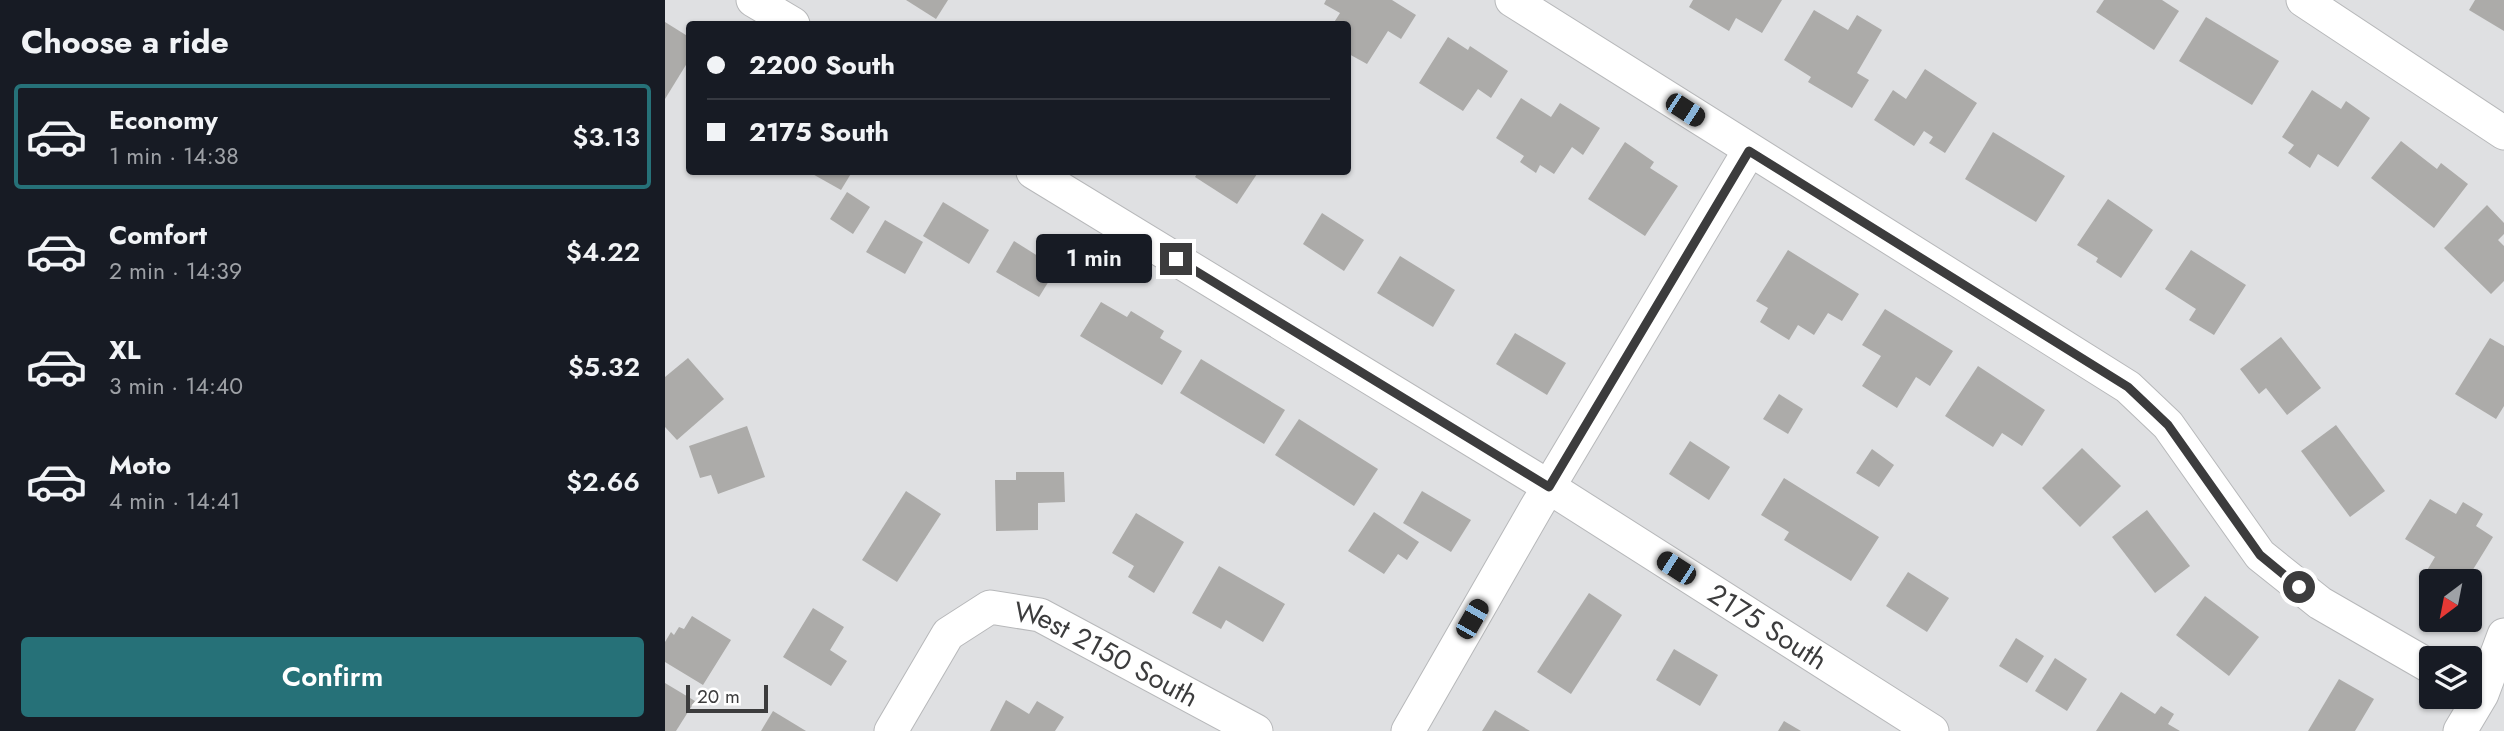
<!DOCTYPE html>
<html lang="en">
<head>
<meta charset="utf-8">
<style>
	body { margin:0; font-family:Jost,sans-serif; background:#242831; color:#f1f3f6; height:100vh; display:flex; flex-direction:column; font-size:26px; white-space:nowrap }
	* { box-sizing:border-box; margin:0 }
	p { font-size:23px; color:#9ea1a6 }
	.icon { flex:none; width:38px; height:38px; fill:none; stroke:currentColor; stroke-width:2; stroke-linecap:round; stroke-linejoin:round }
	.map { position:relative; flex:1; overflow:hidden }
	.details { display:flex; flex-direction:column; background:#171b24; width:665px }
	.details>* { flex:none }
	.guide { position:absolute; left:21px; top:21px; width:665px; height:154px; border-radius:7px; box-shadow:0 2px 5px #0004; display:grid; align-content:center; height:154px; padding:0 21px; background:#171b24 }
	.needle { width:46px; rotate:212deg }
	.tools { position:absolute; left:1754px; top:569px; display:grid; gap:14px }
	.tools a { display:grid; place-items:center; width:63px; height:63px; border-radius:7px; background:#171b24; box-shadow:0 2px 5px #0004; font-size:35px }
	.scale { position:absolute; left:21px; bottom:18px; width:82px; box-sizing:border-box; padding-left:7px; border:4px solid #3c3c3d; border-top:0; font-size:19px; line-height:24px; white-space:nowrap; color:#3c3c3d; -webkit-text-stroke:5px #fff; paint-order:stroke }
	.end { position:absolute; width:32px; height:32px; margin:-16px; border:9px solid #3c3c3d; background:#fff; box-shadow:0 0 0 4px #fff }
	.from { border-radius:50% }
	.bubble { position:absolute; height:49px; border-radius:7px; background:#171b24; box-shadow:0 2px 5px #0004; font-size:23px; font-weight:600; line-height:49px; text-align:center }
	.car { position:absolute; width:21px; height:42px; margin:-21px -10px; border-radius:9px; box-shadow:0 0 5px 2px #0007; background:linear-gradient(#222 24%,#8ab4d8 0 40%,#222 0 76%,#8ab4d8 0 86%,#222 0) }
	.guide b { display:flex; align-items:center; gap:24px; height:66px; font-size:26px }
	.guide b+b { border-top:2px solid #363941 }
	.guide i { width:18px; height:18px; background:#f1f3f6 }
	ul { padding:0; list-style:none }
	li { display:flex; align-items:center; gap:21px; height:105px; margin:0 14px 10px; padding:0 7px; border:4px solid transparent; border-radius:7px }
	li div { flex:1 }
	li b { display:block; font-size:26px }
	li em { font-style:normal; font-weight:600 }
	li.current { border-color:#267178 }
	li>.icon { width:63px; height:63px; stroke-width:1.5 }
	h2 { padding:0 21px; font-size:32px; line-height:84px }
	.button { display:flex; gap:14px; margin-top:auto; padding:14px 21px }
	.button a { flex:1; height:80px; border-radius:7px; background:#267178; color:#fff; font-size:28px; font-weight:600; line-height:80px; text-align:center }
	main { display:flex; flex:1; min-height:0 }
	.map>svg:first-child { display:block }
	.building { fill:#acaba9 }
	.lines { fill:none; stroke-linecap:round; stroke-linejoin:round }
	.minor-casing { stroke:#b7b8ba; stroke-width:35 }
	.minor { stroke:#fff; stroke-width:33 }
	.route { stroke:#3c3c3d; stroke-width:9 }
	.labels { text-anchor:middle; stroke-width:6; stroke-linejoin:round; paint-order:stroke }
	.street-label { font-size:28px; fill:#3c3c3d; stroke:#fff }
</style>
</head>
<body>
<main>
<section class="details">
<h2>Choose a ride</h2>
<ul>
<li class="current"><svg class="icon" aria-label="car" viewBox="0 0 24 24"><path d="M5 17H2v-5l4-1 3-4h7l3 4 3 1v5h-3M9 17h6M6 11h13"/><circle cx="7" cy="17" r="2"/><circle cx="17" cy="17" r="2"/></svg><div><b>Economy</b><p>1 min · 14:38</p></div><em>$3.13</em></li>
<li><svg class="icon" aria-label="car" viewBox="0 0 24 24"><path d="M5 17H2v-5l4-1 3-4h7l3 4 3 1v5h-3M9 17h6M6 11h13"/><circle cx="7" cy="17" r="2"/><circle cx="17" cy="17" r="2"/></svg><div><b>Comfort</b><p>2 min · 14:39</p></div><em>$4.22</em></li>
<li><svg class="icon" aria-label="car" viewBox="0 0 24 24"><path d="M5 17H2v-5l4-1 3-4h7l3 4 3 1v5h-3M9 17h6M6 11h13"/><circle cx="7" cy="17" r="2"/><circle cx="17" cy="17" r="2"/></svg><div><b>XL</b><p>3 min · 14:40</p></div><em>$5.32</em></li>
<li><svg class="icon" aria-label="car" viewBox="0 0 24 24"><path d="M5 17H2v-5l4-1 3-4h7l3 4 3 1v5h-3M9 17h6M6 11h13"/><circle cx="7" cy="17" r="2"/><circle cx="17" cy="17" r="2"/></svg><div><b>Moto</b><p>4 min · 14:41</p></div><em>$2.66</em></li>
</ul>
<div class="button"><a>Confirm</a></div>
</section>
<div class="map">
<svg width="1839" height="731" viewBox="0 0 1839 731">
	<rect width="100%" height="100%" fill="#dfe0e2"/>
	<g class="building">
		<polygon points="241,0 283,0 271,19"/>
		<polygon points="661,0 727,0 751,15 736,39 723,31 702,64 682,53 682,24 668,24 675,13 659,4"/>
		<polygon points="1028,0 1117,0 1097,33 1071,18 1064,31 1024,7"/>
		<polygon points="1439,0 1497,0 1514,11 1489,50 1431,12"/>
		<polygon points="1810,0 1839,0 1839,31 1804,10"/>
		<polygon points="1149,10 1183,30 1192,15 1217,30 1192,73 1204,80 1187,108 1143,82 1146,77 1119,60"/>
		<polygon points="1541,17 1614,61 1587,105 1514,61"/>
		<polygon points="0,22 24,37 24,60 0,99"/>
		<polygon points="783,37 803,50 805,46 843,71 826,98 813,89 798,111 754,83"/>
		<polygon points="1260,69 1312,103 1280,153 1264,143 1268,137 1259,131 1249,146 1209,120 1228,90 1241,99"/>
		<polygon points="1647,90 1676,109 1681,101 1705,118 1673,167 1653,154 1645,168 1623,153 1629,145 1617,137"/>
		<polygon points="856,98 886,117 895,103 935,128 918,155 907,147 889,174 875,165 871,173 855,162 859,156 831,138"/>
		<polygon points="1328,132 1400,176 1371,222 1300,179"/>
		<polygon points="1736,141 1772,169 1776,163 1803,184 1769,228 1706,178"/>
		<polygon points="960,142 989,162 985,168 1013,186 980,236 923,199"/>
		<polygon points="144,172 187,172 176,190"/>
		<polygon points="533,172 588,172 592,174 572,204 530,177"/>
		<polygon points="182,192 205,207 188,234 165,219"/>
		<polygon points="1443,199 1488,230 1456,278 1431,262 1433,258 1412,245"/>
		<polygon points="278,202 324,230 304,264 258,236"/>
		<polygon points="1822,205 1839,223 1839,234 1833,240 1839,246 1839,281 1826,294 1779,248"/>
		<polygon points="657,213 699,240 679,271 638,244"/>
		<polygon points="220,220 258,242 240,274 201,252"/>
		<polygon points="349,241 392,268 374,297 331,272"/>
		<polygon points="1123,250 1194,294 1177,321 1163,313 1149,335 1133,325 1124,340 1095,322 1103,308 1091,301"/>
		<polygon points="1526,250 1581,285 1549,335 1524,320 1531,309 1500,289"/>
		<polygon points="735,256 790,290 768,327 712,293"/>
		<polygon points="436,302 462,317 466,311 499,331 495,338 517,351 497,385 415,336"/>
		<polygon points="1220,309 1288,351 1265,386 1251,377 1232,408 1197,386 1216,356 1197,345"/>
		<polygon points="850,333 901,363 882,395 831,364"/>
		<polygon points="1616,337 1656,388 1622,415 1601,388 1594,394 1575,369"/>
		<polygon points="1825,338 1839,346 1839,406 1831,419 1790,394"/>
		<polygon points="23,358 59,399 12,440 0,427 0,377"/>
		<polygon points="536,359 620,410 599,444 515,393"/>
		<polygon points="1313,366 1380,410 1357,446 1337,433 1328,447 1280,416"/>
		<polygon points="1114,394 1138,409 1123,434 1098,419"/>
		<polygon points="634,419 713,469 689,506 610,455"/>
		<polygon points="1671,425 1720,491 1685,517 1636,451"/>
		<polygon points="82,426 100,477 53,494 46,475 35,478 24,446"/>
		<polygon points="1025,441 1065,467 1044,500 1004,474"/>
		<polygon points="1417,448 1456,486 1415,527 1377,488"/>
		<polygon points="1207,449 1229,465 1214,487 1191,473"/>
		<polygon points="351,472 399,472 400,502 373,503 373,530 331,531 330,480 351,480"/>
		<polygon points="1119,478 1214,537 1186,581 1119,540 1124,532 1096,515"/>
		<polygon points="241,491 276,514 232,582 197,560"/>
		<polygon points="757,491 806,520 786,552 738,523"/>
		<polygon points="1765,499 1791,514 1798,502 1818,514 1811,526 1828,537 1801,581 1776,581 1761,572 1770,557 1740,539"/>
		<polygon points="1482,510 1525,566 1490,593 1447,537"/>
		<polygon points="709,512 754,542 742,560 733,554 719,574 683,551"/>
		<polygon points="471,513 519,542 489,593 463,577 469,566 447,553"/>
		<polygon points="554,566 620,604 598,642 561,620 556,629 527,613"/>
		<polygon points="1243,572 1284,598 1262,632 1221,606"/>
		<polygon points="924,593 957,615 906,694 872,672"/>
		<polygon points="1540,596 1594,637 1564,676 1511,635"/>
		<polygon points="148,608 179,627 165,650 182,661 166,686 118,657"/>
		<polygon points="27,616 66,640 38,685 0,662 0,642 6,632 9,635 14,627 19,629"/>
		<polygon points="1351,638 1379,656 1362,683 1334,666"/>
		<polygon points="1009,649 1053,675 1035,706 991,680"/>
		<polygon points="1390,658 1422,679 1402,711 1370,691"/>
		<polygon points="1674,679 1709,699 1690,731 1643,731"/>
		<polygon points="0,683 30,701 11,731 0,731"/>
		<polygon points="1456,692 1490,714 1496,706 1509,714 1503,724 1515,731 1431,731"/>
		<polygon points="341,700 364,714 372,701 399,717 390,731 325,731"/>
		<polygon points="830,710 865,731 817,731"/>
		<polygon points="108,711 141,731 96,731"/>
		<polygon points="1119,721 1136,731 1113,731"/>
	</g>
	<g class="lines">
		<g class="minor-casing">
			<g id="minor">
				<polyline points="88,0 128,24"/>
				<polyline points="847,0 1463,387 1503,425 1595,555 1655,603 1766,667"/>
				<polyline points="1638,0 1839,133"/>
				<path id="s1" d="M368 172 868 477 1267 731"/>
				<path id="s2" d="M226 731 283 634 325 607 375 615 591 731"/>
				<polyline points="743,731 871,508 1084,151"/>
				<polyline points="1795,731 1817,694 1839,635"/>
			</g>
		</g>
		<use href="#minor" class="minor"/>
	</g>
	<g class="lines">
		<polyline class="route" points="511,259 884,487 1084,151 1463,387 1503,425 1595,555 1634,587"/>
	</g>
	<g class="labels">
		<g class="street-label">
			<text dy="10" stroke="none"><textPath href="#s1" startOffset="864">2175 South</textPath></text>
			<text dy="10" stroke="none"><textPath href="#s2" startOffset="289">West 2150 South</textPath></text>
		</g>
	</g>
</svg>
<div class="tools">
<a><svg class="needle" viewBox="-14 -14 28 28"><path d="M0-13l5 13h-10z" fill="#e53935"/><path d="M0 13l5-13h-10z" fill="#9ea1a6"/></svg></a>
<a><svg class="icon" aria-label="layers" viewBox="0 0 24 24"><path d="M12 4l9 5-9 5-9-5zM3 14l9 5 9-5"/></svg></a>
</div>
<div class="scale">20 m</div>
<i class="end from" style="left:1634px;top:587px"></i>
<i class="end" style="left:511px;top:259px"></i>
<div class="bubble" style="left:371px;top:234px;width:116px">1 min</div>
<i class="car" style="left:1020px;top:110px;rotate:123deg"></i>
<i class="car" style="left:1011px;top:568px;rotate:303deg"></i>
<i class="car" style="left:807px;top:619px;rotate:30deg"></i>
<div class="guide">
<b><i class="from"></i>2200 South</b>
<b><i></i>2175 South</b>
</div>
</div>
</main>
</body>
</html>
